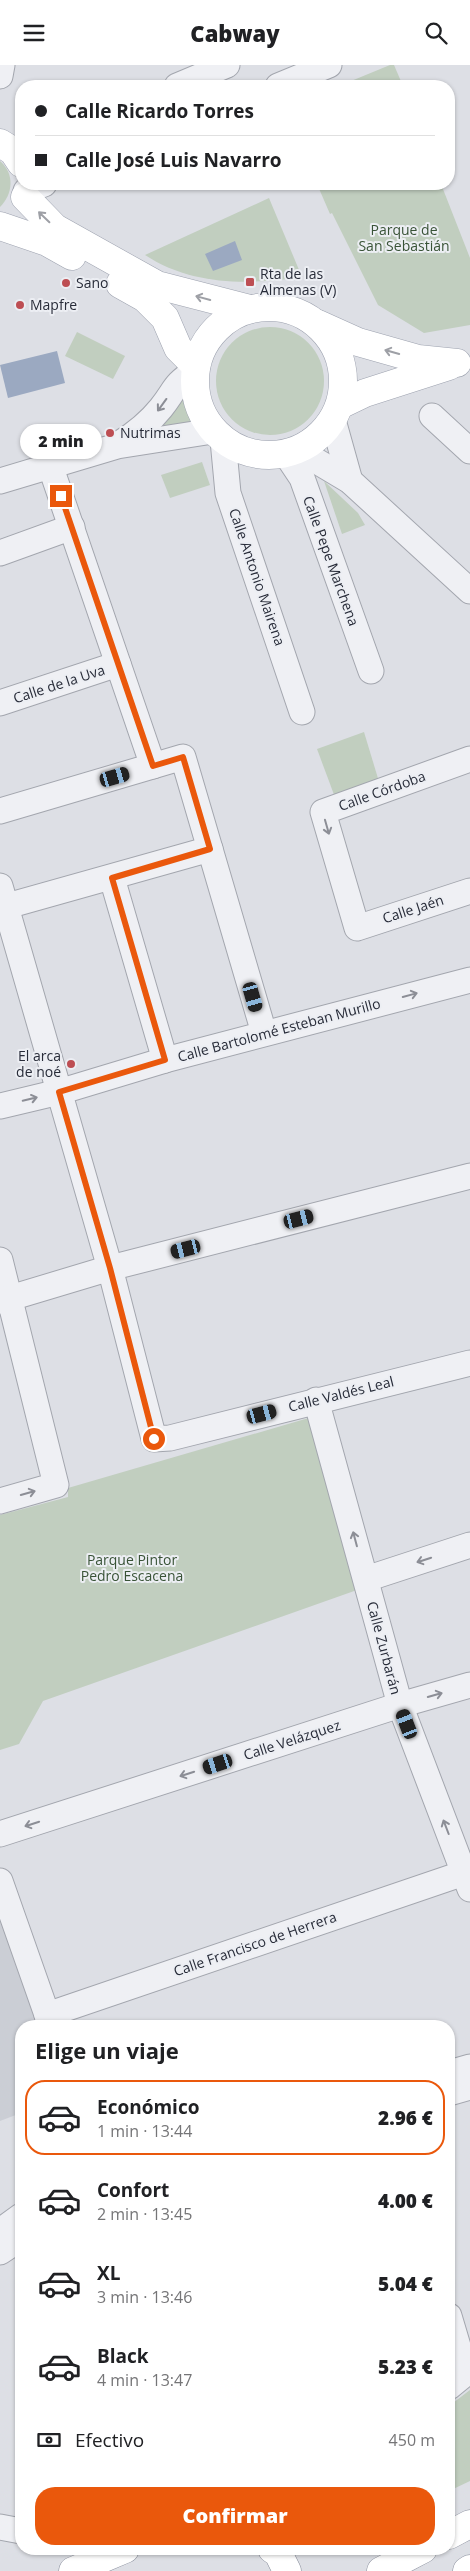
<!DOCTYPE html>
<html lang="es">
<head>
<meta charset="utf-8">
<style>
	body { margin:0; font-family:"Open Sans",sans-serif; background:#f6f6f6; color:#202124; height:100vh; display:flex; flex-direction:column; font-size:19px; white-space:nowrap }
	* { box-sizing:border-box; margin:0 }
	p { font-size:16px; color:#757577 }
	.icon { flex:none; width:28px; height:28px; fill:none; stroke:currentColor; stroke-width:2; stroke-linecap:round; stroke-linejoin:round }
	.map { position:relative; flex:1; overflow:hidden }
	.details { position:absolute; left:15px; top:1955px; width:440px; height:535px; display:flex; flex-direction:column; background:#fff; border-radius:20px; box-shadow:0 1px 4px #0004 }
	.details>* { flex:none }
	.banner { position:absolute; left:15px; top:15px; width:440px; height:110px; border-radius:20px; box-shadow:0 1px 4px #0004; display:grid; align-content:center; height:110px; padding:0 20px; background:#fff }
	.end { position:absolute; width:22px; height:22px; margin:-11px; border:6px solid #ea580c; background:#fff; box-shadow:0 0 0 2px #fff }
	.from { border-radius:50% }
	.bubble { position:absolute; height:35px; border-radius:18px; background:#fff; box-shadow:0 1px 4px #0004; font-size:16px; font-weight:800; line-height:35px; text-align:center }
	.car { position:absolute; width:15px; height:30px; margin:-15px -8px; border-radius:6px; box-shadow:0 0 4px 1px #0007; background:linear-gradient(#222 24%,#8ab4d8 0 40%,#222 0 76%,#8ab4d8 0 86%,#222 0) }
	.banner b { display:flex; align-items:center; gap:18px; height:48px; font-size:19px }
	.banner b+b { border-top:1px solid #e0e0e0 }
	.banner i { width:12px; height:12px; background:#202124 }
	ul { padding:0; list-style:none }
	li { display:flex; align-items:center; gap:15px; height:75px; margin:0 10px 8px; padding:0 10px; border:2px solid transparent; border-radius:20px }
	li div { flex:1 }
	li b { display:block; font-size:19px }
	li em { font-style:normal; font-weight:800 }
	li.selected { border-color:#ea580c }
	li>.icon { width:45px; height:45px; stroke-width:1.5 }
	h2 { padding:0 20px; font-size:22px; line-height:60px }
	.pay { display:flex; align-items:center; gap:12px; height:55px; padding:0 20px; font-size:19px }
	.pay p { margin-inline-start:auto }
	.cta { display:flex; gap:10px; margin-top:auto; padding:10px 20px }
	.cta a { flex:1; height:58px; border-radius:20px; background:#ea580c; color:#fff; font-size:20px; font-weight:800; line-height:58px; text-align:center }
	header { display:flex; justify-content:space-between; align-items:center; height:65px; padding:0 20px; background:#fff; font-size:22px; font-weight:800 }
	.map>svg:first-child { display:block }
	.built { fill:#cbced5 }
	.green { fill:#c1cebf }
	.water { fill:#9ba9c1 }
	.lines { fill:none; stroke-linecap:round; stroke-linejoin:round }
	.minor-casing { stroke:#a3a6ae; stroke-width:27 }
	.major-casing { stroke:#9da2af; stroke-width:29 }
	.highway-casing { stroke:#868b9a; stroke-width:29 }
	.minor { stroke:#eff0f4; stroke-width:25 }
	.major { stroke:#fff; stroke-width:28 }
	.highway { stroke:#fff; stroke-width:28 }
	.oneway { stroke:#9ea0a6 }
	.oneway2 { stroke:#8c8e96 }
	.route { stroke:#ea580c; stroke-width:6 }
	.poi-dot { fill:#bd4e53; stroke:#eceef3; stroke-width:2 }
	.labels { text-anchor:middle; stroke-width:4; stroke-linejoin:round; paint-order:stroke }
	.park-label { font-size:14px; fill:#395337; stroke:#eceef3 }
	.poi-label { font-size:14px; fill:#282c39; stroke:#eceef3; text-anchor:start }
	.street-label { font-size:14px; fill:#282c39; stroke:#eceef3 }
</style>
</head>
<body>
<header><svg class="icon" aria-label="menu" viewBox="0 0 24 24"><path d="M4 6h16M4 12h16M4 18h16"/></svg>Cabway<svg class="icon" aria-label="search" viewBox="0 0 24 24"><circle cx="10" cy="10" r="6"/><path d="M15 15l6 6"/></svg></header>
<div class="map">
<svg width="470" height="2506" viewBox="0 0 470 2506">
	<rect width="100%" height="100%" fill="#dddfe5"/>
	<polygon class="built" points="0,1849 40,1961 21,1961 21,2048 0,2056"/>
	<g class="green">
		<polygon points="390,0 394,0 403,21 339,21"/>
		<path d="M0 96C15 109 13 129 0 142Z"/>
		<polygon points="317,119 441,119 470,193 470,260 424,268 378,240 332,148 330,149"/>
		<path d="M269 133 302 212C249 220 192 221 145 190Z"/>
		<circle cx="270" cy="316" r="54"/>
		<polygon points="77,267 125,291 113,314 65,291"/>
		<polygon points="182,333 192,359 147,371"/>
		<polygon points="202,397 210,420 170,433 161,410"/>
		<polygon points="324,416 358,448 365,460 342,469"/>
		<polygon points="364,667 380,720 336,735 317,684"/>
		<polygon points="312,1352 357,1525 43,1636 19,1679 0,1685 0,1450 68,1432 68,1423"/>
		<polygon points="470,2325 470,2416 449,2426 449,2341"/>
	</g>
	<g class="water">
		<polygon points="235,176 242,195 213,206 205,189"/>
		<polygon points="57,286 65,318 8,333 0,300"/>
	</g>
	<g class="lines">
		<g class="minor-casing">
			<g id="minor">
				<polyline points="0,11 2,0"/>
				<polyline points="177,21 227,0"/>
				<polyline points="278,21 329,0"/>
				<polyline points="26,126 44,119"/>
				<polyline points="432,351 470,386"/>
				<polyline points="333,355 350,416"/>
				<polyline points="223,375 228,428 302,647"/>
				<path d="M119 379C135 369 149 358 161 343 176 324 173 320 195 306"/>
				<polyline points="298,385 350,416 470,526"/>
				<polyline points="286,389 302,413 371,606"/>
				<polyline points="50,400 153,701"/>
				<polyline points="0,416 117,381 213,366"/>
				<polyline points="0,488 72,462"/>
				<polyline points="0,638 118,599"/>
				<polyline points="470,694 323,747 357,863 470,826"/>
				<polyline points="0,746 183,692 264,968"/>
				<polyline points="112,813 165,995"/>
				<polyline points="0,821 110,1203 154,1374 170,1373 470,1298"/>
				<polyline points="0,843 210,784"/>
				<polyline points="0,1041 59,1027 165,995 470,915"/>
				<polyline points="0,1195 56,1420 0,1436"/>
				<polyline points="0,1236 110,1203 470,1111"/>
				<polyline points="316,1335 400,1640 470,1824"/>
				<polyline points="366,1514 470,1480"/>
				<polyline points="0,1769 400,1640 470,1620"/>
				<polyline points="0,1816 51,1961"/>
				<polyline points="47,1950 464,1808"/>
				<polyline points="449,2008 470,2002"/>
				<polyline points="449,2028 470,2022"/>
				<polyline points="0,2166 21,2151"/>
				<polyline points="0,2187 21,2173"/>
				<polyline points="449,2251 466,2308"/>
				<polyline points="449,2322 470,2305"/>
				<polyline points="0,2462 21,2466"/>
			</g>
		</g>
		<g class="major-casing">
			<g id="major">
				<polyline points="0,78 13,86 21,98"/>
				<polyline points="25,132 55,163 157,220 250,244"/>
				<polyline points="0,161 47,177 72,191"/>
				<polyline points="120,219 145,233 165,253 178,283 196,301"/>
				<circle cx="269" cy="316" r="74"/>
				<polyline points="318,259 358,277 418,294 457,298"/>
				<polyline points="340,340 365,328 449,301"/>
			</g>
		</g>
		<g class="highway-casing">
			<g id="highway">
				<polyline points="449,2470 470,2459"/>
				<polyline points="272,2484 278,2488 287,2506"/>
				<polyline points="73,2506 125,2484"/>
				<polyline points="381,2506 423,2484"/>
				<polyline points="467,2506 470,2504"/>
			</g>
		</g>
		<use href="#minor" class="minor"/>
		<use href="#major" class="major"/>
		<use href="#highway" class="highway"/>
	</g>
	<defs><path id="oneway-shaft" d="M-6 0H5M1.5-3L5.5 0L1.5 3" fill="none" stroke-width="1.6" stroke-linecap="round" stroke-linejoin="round" transform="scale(1.25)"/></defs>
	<g class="oneway">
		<use href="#oneway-shaft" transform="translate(44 152) rotate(-136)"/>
		<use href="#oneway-shaft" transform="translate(203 233) rotate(-165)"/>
		<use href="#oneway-shaft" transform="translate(392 287) rotate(-164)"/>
	</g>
	<g class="oneway2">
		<use href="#oneway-shaft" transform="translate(162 340) rotate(126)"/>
		<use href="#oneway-shaft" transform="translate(327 762) rotate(74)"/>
		<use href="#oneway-shaft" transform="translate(410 930) rotate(-15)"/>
		<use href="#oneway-shaft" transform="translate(30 1034) rotate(-13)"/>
		<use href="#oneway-shaft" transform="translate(28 1428) rotate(-16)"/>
		<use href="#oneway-shaft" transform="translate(355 1474) rotate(-105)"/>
		<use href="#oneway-shaft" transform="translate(424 1495) rotate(162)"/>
		<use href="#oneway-shaft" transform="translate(435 1630) rotate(-16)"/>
		<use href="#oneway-shaft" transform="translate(187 1709) rotate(162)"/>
		<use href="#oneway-shaft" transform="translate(32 1759) rotate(162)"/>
		<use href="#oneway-shaft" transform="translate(446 1762) rotate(-111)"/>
	</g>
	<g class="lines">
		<polyline class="route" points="61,431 153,701 183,692 210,784 112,813 165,995 59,1027 110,1203 154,1374"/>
	</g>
	<g class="poi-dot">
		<rect x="245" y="212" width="10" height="10" rx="2.5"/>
		<circle cx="66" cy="218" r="5"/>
		<circle cx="20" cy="240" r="5"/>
		<circle cx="110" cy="368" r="5"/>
		<circle cx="71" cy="999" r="5"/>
	</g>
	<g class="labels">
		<g class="park-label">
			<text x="404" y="170">Parque de<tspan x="404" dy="16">San Sebastián</tspan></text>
			<text x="132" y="1500">Parque Pintor<tspan x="132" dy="16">Pedro Escacena</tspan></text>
		</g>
		<g class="poi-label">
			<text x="260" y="214">Rta de las<tspan x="260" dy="16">Almenas (V)</tspan></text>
			<text x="76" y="223">Sano</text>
			<text x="30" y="245">Mapfre</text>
			<text x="120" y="373">Nutrimas</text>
			<text x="61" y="996" text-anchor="end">El arca<tspan x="61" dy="16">de noé</tspan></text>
		</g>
		<g class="street-label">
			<text transform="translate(331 496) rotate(70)" y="5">Calle Pepe Marchena</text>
			<text transform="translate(257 512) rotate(71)" y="5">Calle Antonio Mairena</text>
			<text transform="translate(59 619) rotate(-18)" y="5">Calle de la Uva</text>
			<text transform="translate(382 726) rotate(-20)" y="5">Calle Córdoba</text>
			<text transform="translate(413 844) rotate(-18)" y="5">Calle Jaén</text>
			<text transform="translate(279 965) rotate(-15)" y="5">Calle Bartolomé Esteban Murillo</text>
			<text transform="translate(341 1329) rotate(-14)" y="5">Calle Valdés Leal</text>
			<text transform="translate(384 1583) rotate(75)" y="5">Calle Zurbarán</text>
			<text transform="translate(292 1675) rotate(-18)" y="5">Calle Velázquez</text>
			<text transform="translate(255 1879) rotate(-19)" y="5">Calle Francisco de Herrera</text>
		</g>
	</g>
</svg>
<i class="end from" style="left:154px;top:1374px"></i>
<i class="end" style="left:61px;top:431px"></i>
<div class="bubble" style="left:20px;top:359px;width:82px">2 min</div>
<i class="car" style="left:115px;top:712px;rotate:74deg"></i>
<i class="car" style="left:253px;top:932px;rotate:164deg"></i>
<i class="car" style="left:299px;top:1154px;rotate:76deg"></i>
<i class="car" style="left:186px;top:1184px;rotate:256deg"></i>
<i class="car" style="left:262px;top:1349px;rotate:75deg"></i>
<i class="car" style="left:407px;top:1659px;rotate:339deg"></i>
<i class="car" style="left:218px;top:1699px;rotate:252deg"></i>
<div class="banner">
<b><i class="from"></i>Calle Ricardo Torres</b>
<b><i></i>Calle José Luis Navarro</b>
</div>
<section class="details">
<h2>Elige un viaje</h2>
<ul>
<li class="selected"><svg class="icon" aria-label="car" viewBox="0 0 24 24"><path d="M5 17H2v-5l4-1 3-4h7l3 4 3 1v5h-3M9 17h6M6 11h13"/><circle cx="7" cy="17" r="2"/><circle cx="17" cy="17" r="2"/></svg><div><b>Económico</b><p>1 min · 13:44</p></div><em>2.96 €</em></li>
<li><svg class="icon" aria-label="car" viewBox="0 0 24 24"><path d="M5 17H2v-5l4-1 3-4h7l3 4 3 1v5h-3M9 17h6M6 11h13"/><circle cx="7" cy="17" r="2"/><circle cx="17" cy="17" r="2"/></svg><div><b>Confort</b><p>2 min · 13:45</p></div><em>4.00 €</em></li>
<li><svg class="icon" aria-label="car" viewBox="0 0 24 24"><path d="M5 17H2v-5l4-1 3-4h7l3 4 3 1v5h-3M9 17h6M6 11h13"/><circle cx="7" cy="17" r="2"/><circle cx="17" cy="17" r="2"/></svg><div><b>XL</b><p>3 min · 13:46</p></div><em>5.04 €</em></li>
<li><svg class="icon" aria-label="car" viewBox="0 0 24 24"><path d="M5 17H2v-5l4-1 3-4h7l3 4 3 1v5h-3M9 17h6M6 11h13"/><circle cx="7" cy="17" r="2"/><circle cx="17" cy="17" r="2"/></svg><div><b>Black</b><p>4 min · 13:47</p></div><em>5.23 €</em></li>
</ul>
<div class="pay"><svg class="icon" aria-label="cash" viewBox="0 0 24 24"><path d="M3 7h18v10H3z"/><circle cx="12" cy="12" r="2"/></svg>Efectivo<p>450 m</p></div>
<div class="cta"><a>Confirmar</a></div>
</section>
</div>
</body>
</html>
